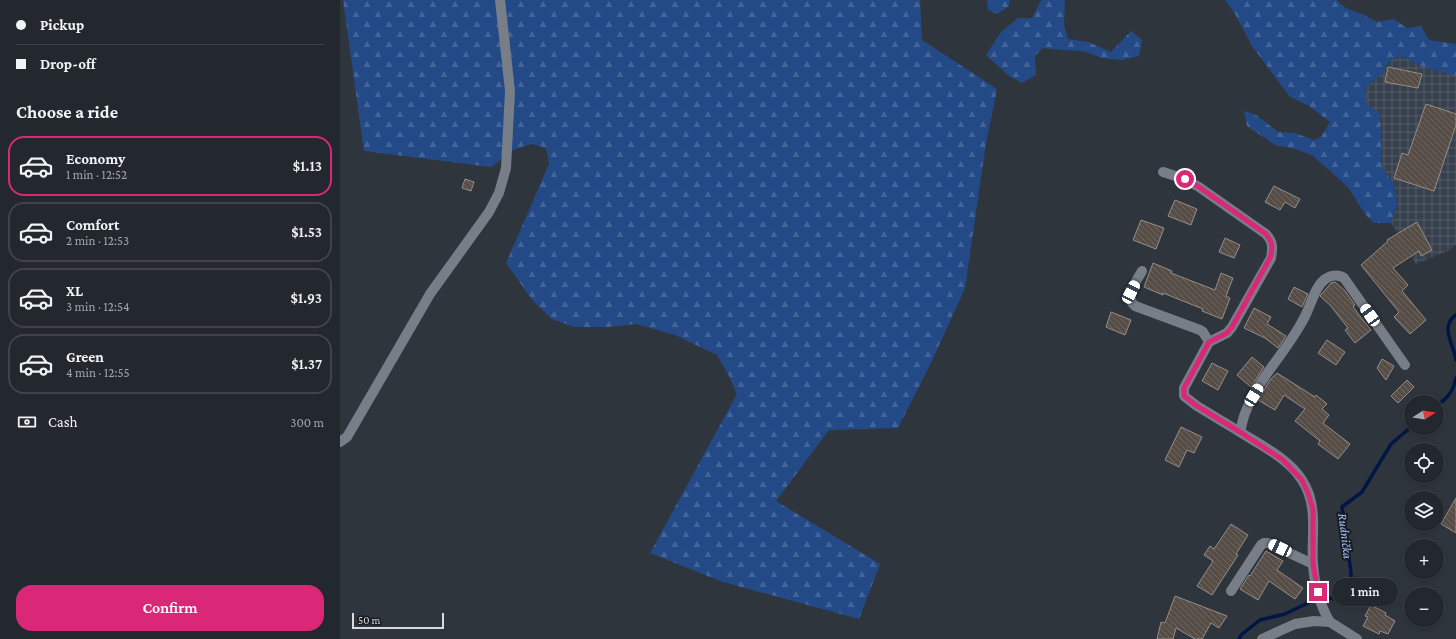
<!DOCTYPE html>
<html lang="en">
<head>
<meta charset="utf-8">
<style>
	body { margin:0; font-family:"Crimson Pro",serif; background:#2b3036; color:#f1f3f6; height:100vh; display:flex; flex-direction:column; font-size:15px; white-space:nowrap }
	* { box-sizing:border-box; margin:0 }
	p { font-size:13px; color:#a3a6aa }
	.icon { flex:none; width:22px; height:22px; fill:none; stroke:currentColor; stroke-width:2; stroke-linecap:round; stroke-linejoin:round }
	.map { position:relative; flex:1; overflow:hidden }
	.panel { display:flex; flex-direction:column; background:#23282e; width:340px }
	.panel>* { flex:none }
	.top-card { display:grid; align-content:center; height:88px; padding:0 16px; background:#23282e }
	.needle { width:26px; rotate:78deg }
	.fabs { position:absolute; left:1064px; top:395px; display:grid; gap:8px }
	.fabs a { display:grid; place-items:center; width:40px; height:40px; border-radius:50%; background:#23282e; box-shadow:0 2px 6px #0003,0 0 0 1px #40444a; font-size:20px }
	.scale { position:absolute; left:12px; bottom:10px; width:92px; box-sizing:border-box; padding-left:4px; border:2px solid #d7dbe0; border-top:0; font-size:11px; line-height:14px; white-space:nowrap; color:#d7dbe0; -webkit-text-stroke:3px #1a1c20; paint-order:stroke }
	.end { position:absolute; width:18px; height:18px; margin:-9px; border:5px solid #db2777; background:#fff; box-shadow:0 0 0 2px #fff }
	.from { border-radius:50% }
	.bubble { position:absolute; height:28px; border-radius:14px; background:#23282e; box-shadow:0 2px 6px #0003,0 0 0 1px #40444a; font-size:13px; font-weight:600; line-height:28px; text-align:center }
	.car { position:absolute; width:12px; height:24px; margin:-12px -6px; border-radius:5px; box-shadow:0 0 3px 1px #0007; background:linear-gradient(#fff 24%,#345 0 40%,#fff 0 76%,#345 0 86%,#fff 0) }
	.top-card b { display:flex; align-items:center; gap:14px; height:38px; font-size:15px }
	.top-card b+b { border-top:1px solid #40444a }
	.top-card i { width:10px; height:10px; background:#f1f3f6 }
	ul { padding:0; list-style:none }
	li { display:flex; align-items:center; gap:12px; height:60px; margin:0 8px 6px; padding:0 8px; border:2px solid #40444a; border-radius:16px }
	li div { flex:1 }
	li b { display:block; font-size:15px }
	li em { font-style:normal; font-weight:600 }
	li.active { border-color:#db2777 }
	li>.icon { width:36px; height:36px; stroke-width:1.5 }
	h2 { padding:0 16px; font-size:18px; line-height:48px }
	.pay { display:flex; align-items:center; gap:10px; height:44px; padding:0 16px; font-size:15px }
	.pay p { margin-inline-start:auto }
	.primary-button { display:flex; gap:8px; margin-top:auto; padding:8px 16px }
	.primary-button a { flex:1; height:46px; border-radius:16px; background:#db2777; color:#fff; font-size:16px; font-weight:600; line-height:46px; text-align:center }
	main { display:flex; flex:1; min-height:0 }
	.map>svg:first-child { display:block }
	.industrial { fill:url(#industrial-grid) }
	.forest { fill:url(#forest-firs) }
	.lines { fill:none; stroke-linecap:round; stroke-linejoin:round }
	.stream { stroke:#001746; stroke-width:3.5 }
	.building { fill:url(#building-back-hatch); stroke:#978d86 }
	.minor { stroke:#787e88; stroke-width:10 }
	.route { stroke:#db2777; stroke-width:5 }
	.labels { text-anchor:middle; stroke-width:4; stroke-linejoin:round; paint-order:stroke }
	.water-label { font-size:13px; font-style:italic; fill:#9fc4fd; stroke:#1a1c20 }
</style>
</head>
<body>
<main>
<section class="panel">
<div class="top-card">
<b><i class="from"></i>Pickup</b>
<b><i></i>Drop-off</b>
</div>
<h2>Choose a ride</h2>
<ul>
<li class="active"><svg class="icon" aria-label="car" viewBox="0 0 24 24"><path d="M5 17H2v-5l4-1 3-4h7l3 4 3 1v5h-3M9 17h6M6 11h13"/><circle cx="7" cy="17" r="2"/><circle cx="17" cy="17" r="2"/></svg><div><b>Economy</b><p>1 min · 12:52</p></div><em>$1.13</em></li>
<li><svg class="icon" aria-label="car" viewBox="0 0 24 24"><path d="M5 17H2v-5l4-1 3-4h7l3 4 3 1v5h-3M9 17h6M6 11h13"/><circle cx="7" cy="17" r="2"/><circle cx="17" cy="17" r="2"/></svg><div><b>Comfort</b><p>2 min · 12:53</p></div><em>$1.53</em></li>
<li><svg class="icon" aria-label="car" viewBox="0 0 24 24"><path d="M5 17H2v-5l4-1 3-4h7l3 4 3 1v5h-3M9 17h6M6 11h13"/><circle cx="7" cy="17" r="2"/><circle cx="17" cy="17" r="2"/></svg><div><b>XL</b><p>3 min · 12:54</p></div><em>$1.93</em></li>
<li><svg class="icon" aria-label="car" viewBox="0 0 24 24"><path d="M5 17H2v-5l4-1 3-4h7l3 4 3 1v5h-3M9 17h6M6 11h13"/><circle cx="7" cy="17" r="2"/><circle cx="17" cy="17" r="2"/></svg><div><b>Green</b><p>4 min · 12:55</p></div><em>$1.37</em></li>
</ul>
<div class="pay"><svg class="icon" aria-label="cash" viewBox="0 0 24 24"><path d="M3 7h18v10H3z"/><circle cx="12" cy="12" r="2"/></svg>Cash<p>300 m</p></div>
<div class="primary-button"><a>Confirm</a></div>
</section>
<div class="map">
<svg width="1116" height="639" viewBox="0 0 1116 639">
	<defs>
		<pattern id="industrial-grid" width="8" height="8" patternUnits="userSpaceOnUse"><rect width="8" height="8" fill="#37404d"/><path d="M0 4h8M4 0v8" fill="none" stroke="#535b66"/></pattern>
		<pattern id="forest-firs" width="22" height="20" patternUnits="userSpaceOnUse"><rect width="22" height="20" fill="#234a87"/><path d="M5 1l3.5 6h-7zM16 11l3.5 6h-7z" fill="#426498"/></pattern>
		<pattern id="building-back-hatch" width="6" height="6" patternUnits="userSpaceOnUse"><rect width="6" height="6" fill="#574d47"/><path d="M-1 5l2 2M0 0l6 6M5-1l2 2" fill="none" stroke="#6e6661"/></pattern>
	</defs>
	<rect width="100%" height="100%" fill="#2f353d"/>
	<polygon class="industrial" points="1061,56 1083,67 1116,76 1116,244 1110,250 1076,264 1051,223 1057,205 1054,184 1042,167 1041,133 1027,105 1026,87 1043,73 1049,61"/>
	<g class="forest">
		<polygon points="3,0 580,0 582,40 657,89 646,143 625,288 591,363 558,428 489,430 436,501 540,564 519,619 383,582 310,553 397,394 389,376 377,355 335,335 296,324 268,327 234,327 212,319 193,301 166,263 209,164 206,148 192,144 175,149 151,167 24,151"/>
		<polygon points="647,0 670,0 669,6 657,14 648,10"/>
		<polygon points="701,0 725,0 724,25 728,39 748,42 771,52 791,31 802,40 799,56 782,60 762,58 743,51 721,50 703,48 695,56 696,75 682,83 669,76 646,55 661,32 678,18 692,18"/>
		<polygon points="885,0 996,0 1006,8 1024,15 1037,22 1054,19 1067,28 1081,26 1089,40 1116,44 1116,76 1083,67 1061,56 1049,61 1043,73 1026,87 1027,105 1040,113 1042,167 1054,184 1057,205 1051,223 1034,223 1025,214 1008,187 973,156 956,149 935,145 907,126 904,111 916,115 938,132 955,133 974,140 981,137 990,122 969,106 949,96 912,46 895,14"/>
	</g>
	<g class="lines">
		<g class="stream">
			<path d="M1116 315C1099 326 1114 345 1116 360"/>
			<path d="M1097 406C1108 397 1113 392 1116 378"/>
			<path d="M899 639 901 635 920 620 945 614 974 600 991 598 998 601 1007 599C1017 575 1006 553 1003 529 1003 522 1003 514 1002 507L1022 492 1051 444 1071 427"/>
		</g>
	</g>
	<g class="building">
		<polygon points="1048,67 1082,74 1078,88 1045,82"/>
		<polygon points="1086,104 1116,114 1116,125 1094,191 1054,178 1062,153 1068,155"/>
		<polygon points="125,179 134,182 131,191 122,188"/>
		<polygon points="934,186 960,199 955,208 945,202 940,210 925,202"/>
		<polygon points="835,200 857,209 851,225 828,216"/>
		<polygon points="801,220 824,228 816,249 793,240"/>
		<polygon points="1077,222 1092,250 1081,256 1079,251 1053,268 1068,285 1062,291 1086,320 1070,334 1054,317 1059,312 1021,265 1048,241 1047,240"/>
		<polygon points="885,238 900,245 894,258 879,252"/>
		<polygon points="813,263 832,271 831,273 875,290 881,273 893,278 886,296 890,298 882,319 862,311 863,309 823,293 823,295 804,287"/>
		<polygon points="995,282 1005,291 1015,305 1013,307 1031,330 1015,343 1005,330 1008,328 990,305 980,296 991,283"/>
		<polygon points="954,287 968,294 962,307 948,299"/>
		<polygon points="914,308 931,317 927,324 946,336 938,348 925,338 904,328"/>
		<polygon points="771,312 791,320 785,335 766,327"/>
		<polygon points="987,340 1005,352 996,365 978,353"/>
		<polygon points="912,357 924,367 911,387 897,375"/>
		<polygon points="1042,359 1054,366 1046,380 1037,368"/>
		<polygon points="872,363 888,371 878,390 862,381"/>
		<polygon points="937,373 975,397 976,395 987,404 982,409 989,415 983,423 1010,444 998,459 978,444 980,441 955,421 965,409 944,395 935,410 918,400 930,380"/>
		<polygon points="1067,380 1074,387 1058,403 1051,396"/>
		<polygon points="841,427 862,437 854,453 847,450 839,467 825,460"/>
		<polygon points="1116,498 1116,533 1101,524"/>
		<polygon points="891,524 908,535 896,554 898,555 872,595 857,586 873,561 864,555 870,546 874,549"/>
		<polygon points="926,551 943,561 937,570 963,588 955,599 929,581 918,600 900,589 909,575 910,576"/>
		<polygon points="835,596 887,616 879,628 871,623 862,639 855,639 836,628 833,639 817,639 821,622 825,623"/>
		<polygon points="1031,605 1046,613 1045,615 1055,621 1048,634 1040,631 1039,634 1023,626 1028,617 1025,616"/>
	</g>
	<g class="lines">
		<g class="minor">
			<path d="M823 172 845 179 859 187 926 234C933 242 933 247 931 258L892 327 887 333 869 342"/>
			<path d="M802 271C796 282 784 297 795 306L860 330 863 332 869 342 844 388V396L857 406 900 432"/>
			<polyline points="0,442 7,437 90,294 149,212 159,193 166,168 170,91 160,0"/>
			<polyline points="891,591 921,545 924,543 928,543 973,564"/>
			<path d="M990 622C980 606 974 583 973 564 971 535 979 506 962 480 948 458 922 446 900 432 902 425 903 417 906 411 918 379 947 351 963 320 970 309 974 288 984 280 990 275 998 274 1004 278L1065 365"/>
			<polyline points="922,639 955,624 974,621 990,622 1017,639"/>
		</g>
	</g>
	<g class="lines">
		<path class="route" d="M845 179 859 187 926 234C933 243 933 247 930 258L892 327 887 333 869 342 844 388V396L857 406 900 432 943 460 962 480 968 493 973 509V564L978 592"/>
	</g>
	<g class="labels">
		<g class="water-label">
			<text transform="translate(1006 536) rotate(83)" y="5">Rudnička</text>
		</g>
	</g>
</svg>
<div class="fabs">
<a><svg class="needle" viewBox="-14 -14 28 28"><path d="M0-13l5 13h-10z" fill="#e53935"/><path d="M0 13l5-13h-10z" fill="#a3a6aa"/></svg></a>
<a><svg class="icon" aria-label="locate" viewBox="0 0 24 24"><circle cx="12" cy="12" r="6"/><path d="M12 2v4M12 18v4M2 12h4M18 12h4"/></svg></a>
<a><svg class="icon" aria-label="layers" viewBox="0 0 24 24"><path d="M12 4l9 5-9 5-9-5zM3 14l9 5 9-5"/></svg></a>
<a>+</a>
<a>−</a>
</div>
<div class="scale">50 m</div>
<i class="end from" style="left:845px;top:179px"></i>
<i class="end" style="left:978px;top:592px"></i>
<div class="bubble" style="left:992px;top:578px;width:66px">1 min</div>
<i class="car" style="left:791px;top:292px;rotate:27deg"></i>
<i class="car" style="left:1030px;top:315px;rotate:325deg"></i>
<i class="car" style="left:914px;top:395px;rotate:31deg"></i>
<i class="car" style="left:940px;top:548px;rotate:295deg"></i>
</div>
</main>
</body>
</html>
